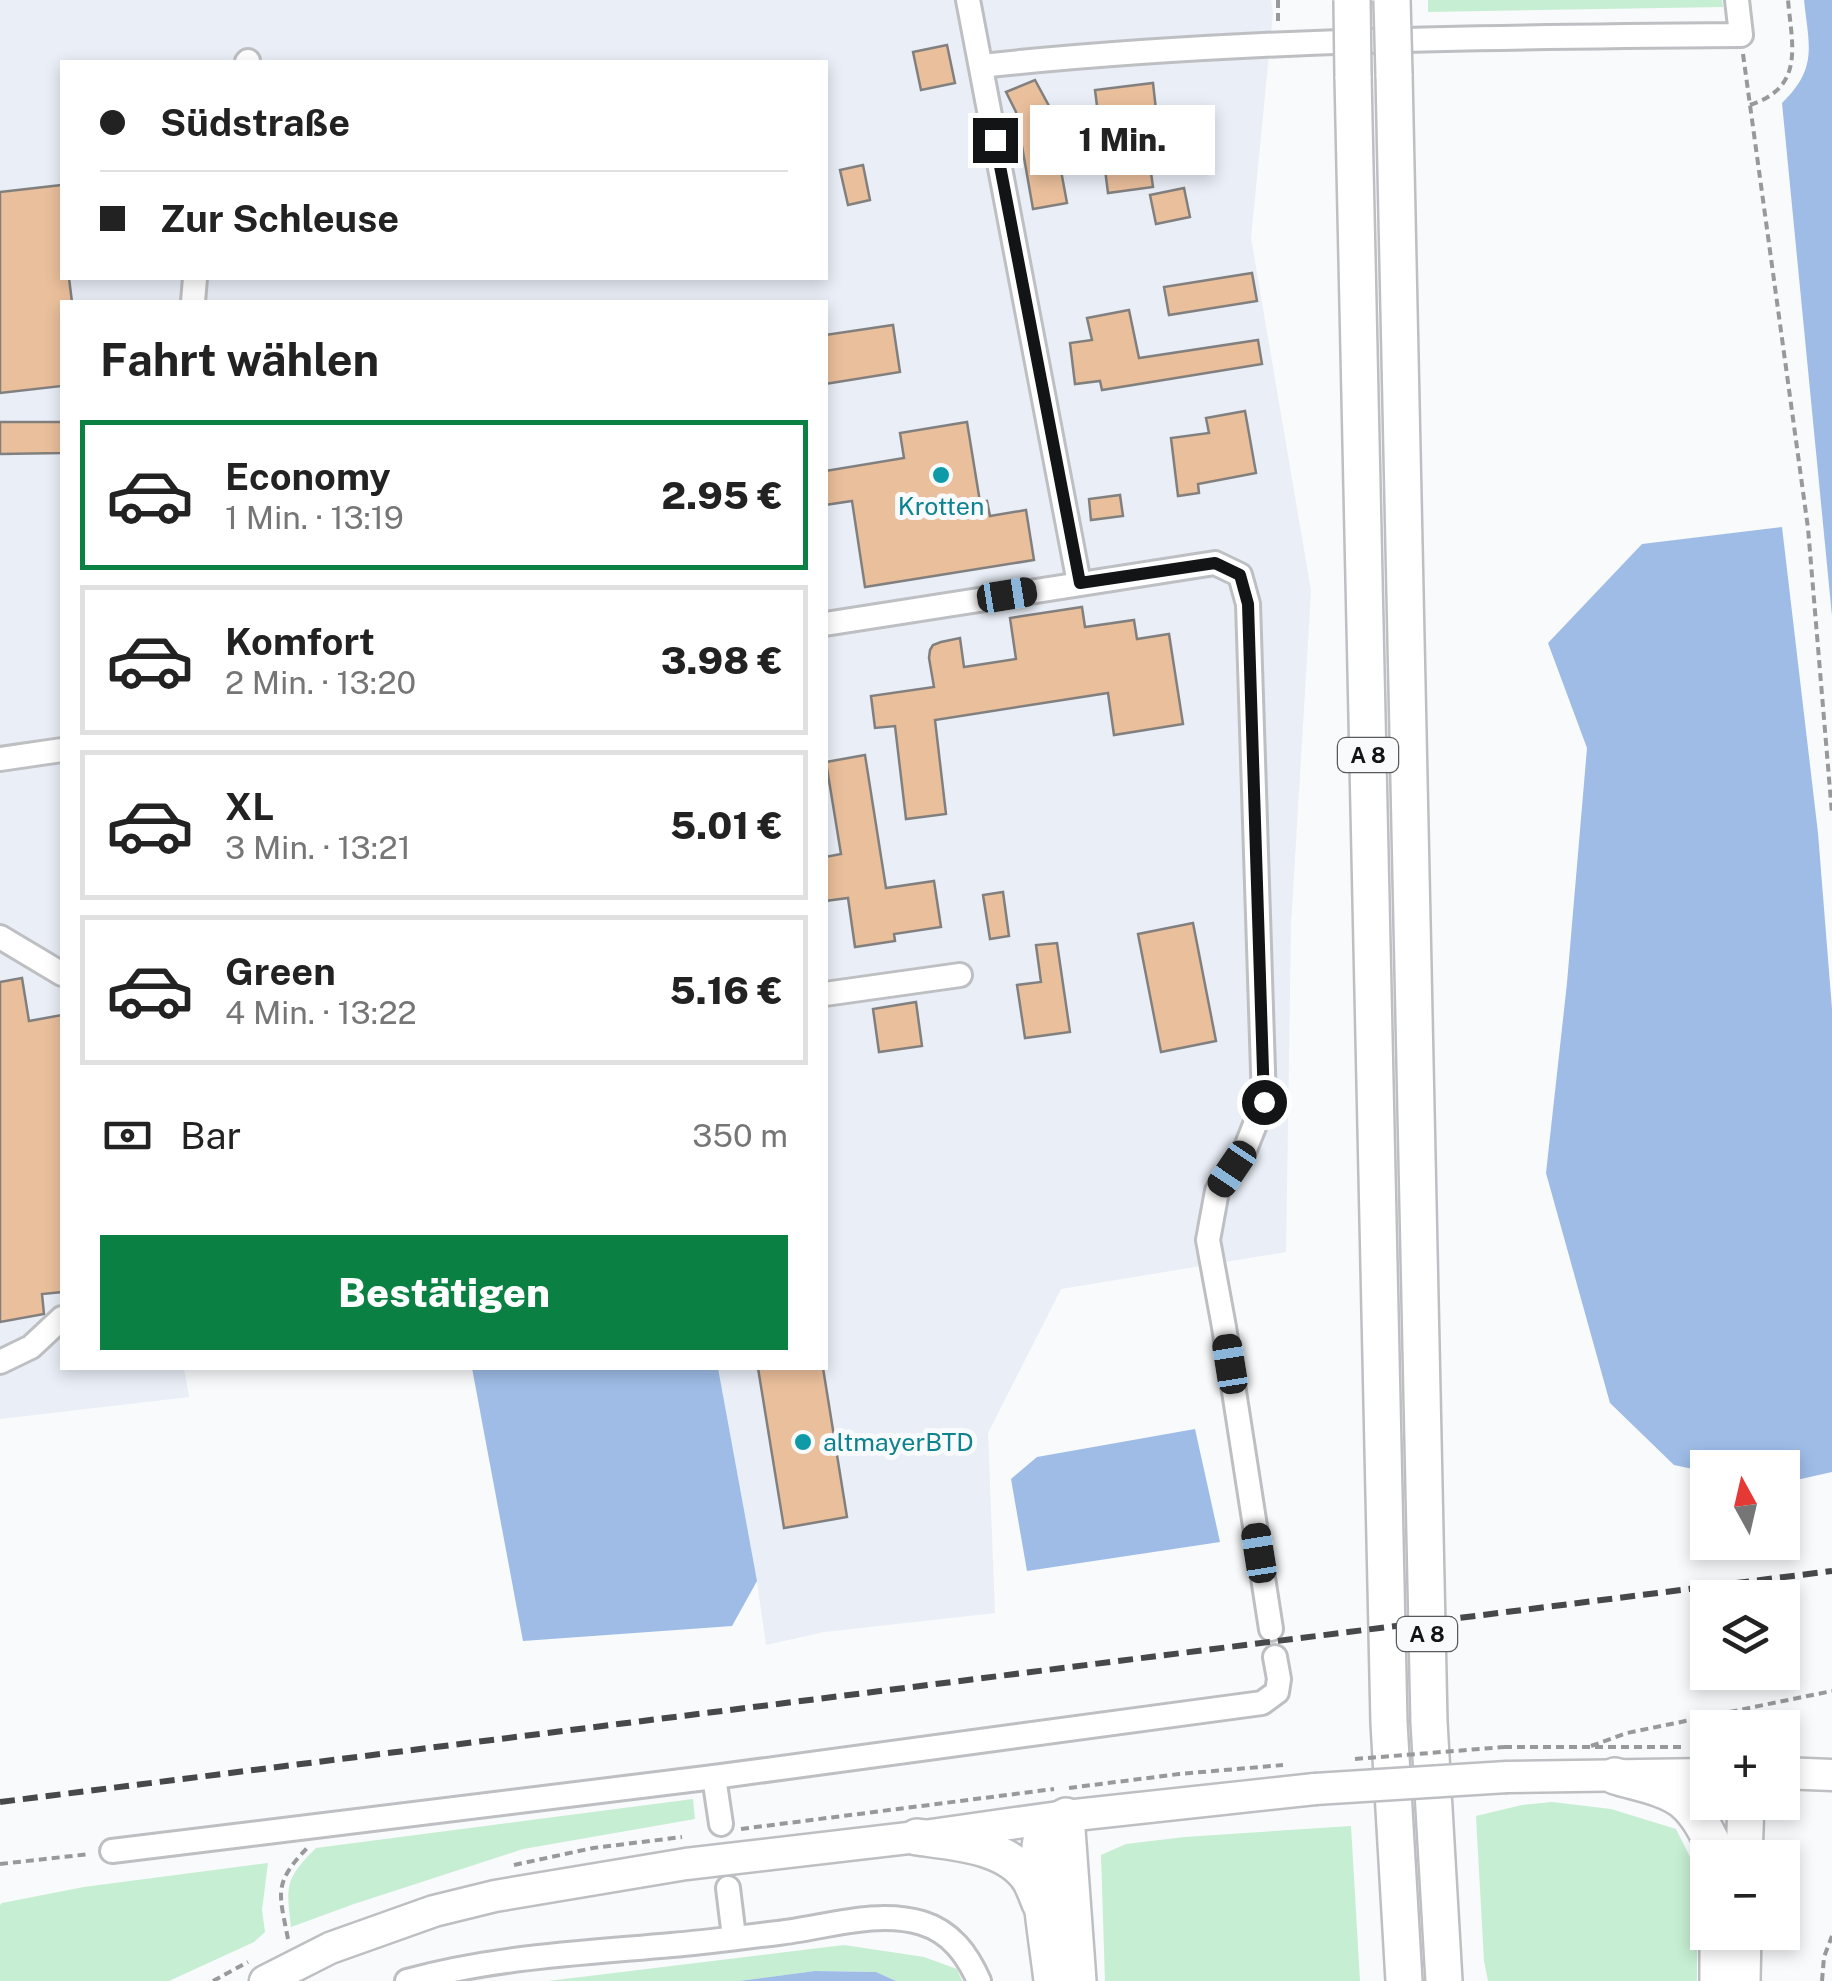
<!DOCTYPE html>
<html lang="de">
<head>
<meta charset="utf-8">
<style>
	body { margin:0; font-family:"Public Sans",sans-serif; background:#f6f6f6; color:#222; height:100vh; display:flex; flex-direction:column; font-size:38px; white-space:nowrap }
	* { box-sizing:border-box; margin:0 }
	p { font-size:32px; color:#767676 }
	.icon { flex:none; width:55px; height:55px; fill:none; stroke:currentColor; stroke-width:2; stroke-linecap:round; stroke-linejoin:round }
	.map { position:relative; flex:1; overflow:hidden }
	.drawer { position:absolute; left:60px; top:300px; width:768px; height:1070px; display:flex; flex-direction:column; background:#fff; border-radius:0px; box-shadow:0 5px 15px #0003 }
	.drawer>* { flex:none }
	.guide { position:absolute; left:60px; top:60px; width:768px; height:220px; border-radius:0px; box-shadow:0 5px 15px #0003; display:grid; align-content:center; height:220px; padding:0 40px; background:#fff }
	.needle { width:65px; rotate:352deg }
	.controls { position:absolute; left:1690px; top:1450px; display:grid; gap:20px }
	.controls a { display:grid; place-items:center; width:110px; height:110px; border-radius:0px; background:#fff; box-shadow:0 5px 15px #0003; font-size:50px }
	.end { position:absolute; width:45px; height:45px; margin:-22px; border:12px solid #131415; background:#fff; box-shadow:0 0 0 5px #fff }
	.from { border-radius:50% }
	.bubble { position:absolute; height:70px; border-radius:0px; background:#fff; box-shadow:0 5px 15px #0003; font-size:32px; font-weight:800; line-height:70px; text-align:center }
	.car { position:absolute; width:30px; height:60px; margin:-30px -15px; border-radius:12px; box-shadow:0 0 8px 2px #0007; background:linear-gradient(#222 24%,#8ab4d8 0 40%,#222 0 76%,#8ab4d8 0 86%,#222 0) }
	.guide b { display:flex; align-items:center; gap:35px; height:95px; font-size:38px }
	.guide b+b { border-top:2px solid #e0e0e0 }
	.guide i { width:25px; height:25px; background:#222 }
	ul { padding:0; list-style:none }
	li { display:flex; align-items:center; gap:30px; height:150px; margin:0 20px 15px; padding:0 20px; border:5px solid #e0e0e0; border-radius:0px }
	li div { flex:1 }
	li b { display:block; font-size:38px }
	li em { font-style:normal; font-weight:800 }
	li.selected { border-color:#0b8043 }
	li>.icon { width:90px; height:90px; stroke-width:1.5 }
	h2 { padding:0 40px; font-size:45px; line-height:120px }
	.pay { display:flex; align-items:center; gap:25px; height:110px; padding:0 40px; font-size:38px }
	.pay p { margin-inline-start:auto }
	.action { display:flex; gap:20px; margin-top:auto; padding:20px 40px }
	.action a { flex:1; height:115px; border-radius:0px; background:#0b8043; color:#fff; font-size:40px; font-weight:800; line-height:115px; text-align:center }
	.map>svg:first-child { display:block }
	.built { fill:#e9eef7; fill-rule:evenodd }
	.green { fill:#c5eed2 }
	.water { fill:#9ebce6 }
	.building { fill:#eabf9c; stroke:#82807e; stroke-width:2.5 }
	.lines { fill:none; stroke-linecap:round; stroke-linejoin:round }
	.minor-casing { stroke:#bebfc2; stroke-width:28 }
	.major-casing { stroke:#bebfc2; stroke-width:35 }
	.highway-casing { stroke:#bebfc2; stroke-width:40 }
	.path { stroke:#98999b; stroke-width:4; stroke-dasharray:8 5; stroke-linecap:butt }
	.minor { stroke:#fff; stroke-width:22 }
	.major { stroke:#fff; stroke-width:30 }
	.highway { stroke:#fff; stroke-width:35 }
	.rail { stroke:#474849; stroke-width:6; stroke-dasharray:15 8; stroke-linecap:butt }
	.major-bridge-casing { stroke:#bebfc2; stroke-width:35; stroke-linecap:butt }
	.highway-bridge-casing { stroke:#bebfc2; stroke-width:40; stroke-linecap:butt }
	.path-bridge { stroke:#98999b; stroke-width:4; stroke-dasharray:8 5; stroke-linecap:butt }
	.major-bridge { stroke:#fff; stroke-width:30 }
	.highway-bridge { stroke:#fff; stroke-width:35 }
	.route { stroke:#131415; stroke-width:12 }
	.culture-dot { fill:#0f9aa8; stroke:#f8fafc; stroke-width:4 }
	.labels { text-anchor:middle; stroke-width:10; stroke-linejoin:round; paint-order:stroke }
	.shield { fill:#f8fafc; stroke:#58595a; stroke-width:2.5 }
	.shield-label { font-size:22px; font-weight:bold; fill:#131415 }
	.culture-label { font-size:25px; fill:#0d838f; stroke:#f8fafc }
</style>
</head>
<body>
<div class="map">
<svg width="1832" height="1981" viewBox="0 0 1832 1981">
	<rect width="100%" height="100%" fill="#f8fafc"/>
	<path class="built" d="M0 0H1271L1273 13 1251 238 1311 591 1291 925 1286 1252 1061 1289 988 1433 995 1613 824 1632 766 1645 757 1581 718 1368H825V302H62V1368H184L189 1397 0 1419ZM62 62H825V278H62Z"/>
	<g class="green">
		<polygon points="1428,0 1722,0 1723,7 1428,12"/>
		<path d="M693 1799 695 1819 523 1849 354 1904 291 1927C286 1885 285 1879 316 1848Z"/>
		<polygon points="1552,1802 1611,1809 1676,1829 1692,1861 1697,1936 1697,1981 1488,1981 1484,1961 1476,1816 1522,1805"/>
		<polygon points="1351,1826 1360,1981 1105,1981 1101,1855 1126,1844 1185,1837"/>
		<polygon points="268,1863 262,1910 265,1932 254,1942 169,1981 0,1981 0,1905 2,1903 84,1887"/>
		<polygon points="844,1945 924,1957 957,1969 962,1981 896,1981 876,1972 816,1971 739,1981 548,1981"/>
	</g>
	<g class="water">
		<path d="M1804 0H1832V616L1782 103C1818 68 1809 46 1804 0Z"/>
		<polygon points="1782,527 1818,833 1832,1009 1832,1472 1783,1483 1782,1468 1708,1468 1707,1472 1674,1465 1610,1403 1546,1173 1567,983 1587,748 1548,643 1642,544"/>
		<polygon points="472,1368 718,1368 757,1581 732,1626 523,1641"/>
		<polygon points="1195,1429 1220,1542 1027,1571 1011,1479 1037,1457"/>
		<polygon points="815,1971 876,1972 896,1981 739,1981"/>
	</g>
	<g class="building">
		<polygon points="947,45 955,83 921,90 913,52"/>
		<polygon points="1035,80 1049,106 1067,203 1033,209 1016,112 1006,92"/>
		<polygon points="1153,83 1158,128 1145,130 1153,187 1108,193 1095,90"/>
		<polygon points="863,165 870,200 848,205 840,170"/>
		<polygon points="62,185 62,278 69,278 72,302 62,302 62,386 0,393 0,192"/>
		<polygon points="1184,188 1190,217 1156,224 1150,195"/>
		<polygon points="1252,273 1257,301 1169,315 1164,287"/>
		<polygon points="1129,310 1139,358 1258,340 1262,364 1102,390 1100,381 1075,384 1070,343 1092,340 1087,318"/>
		<polygon points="893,325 900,372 825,384 825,335"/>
		<polygon points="1245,411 1256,473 1198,484 1199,493 1178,496 1171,438 1209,433 1206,418"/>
		<polygon points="0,422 62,422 62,453 0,454"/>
		<polygon points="967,422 980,502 987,501 990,516 1026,510 1034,560 865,587 852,501 825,505 825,471 904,458 900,433"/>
		<polygon points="1120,495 1123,516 1091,520 1089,499"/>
		<polygon points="1082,607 1085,627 1134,620 1137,639 1169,634 1183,724 1114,735 1108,693 935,720 946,814 906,819 895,726 875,728 871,696 934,687 929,658 930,650 933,645 941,642 960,638 964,667 1016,659 1010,618"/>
		<polygon points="865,755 886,888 934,881 941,927 894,934 895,941 855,947 848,898 825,901 825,857 841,854 826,762"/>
		<polygon points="1003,892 1009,936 990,939 983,895"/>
		<polygon points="1193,923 1216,1041 1161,1052 1138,934"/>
		<polygon points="1057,943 1070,1032 1025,1038 1017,985 1041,982 1036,945"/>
		<polygon points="22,978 29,1021 62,1015 62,1292 42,1294 44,1314 0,1322 0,982"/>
		<polygon points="916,1002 922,1046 879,1052 873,1009"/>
		<polygon points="758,1368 823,1368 847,1517 784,1528"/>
	</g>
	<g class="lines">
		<g class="minor-casing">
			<g id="minor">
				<polyline points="968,0 1079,583"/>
				<polyline points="247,62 248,61"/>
				<path d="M981 66C1233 39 1487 37 1741 35L1737 0"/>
				<polyline points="193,302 195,278"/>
				<polyline points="825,624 1215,563 1240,575 1248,604 1264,1102 1246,1147 1217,1191 1208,1240 1224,1327 1271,1629"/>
				<polyline points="0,759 62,750"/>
				<polyline points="0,937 62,974"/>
				<polyline points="825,994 960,975"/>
				<polyline points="0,1362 31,1347 62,1318"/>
				<polyline points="714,1777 721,1824"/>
				<polyline points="112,1851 714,1777 1262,1703 1277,1692 1279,1679 1275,1657"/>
				<polyline points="728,1888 734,1937"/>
				<path d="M407 1981C493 1957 583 1953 672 1945 707 1942 743 1937 778 1933 824 1928 876 1909 922 1923 951 1932 967 1954 979 1981"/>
			</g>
		</g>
		<g class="major-casing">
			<g id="major">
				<polyline points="1782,1773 1832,1775"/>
				<polyline points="1507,1777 1708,1774"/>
				<polyline points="265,1981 330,1948 434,1911 495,1896 686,1864 917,1837 1066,1816 1315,1789"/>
			</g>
		</g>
		<g class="highway-casing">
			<g id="highway">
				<polyline points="1394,74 1429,1722 1444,1981"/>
				<polyline points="1353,76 1389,1723 1404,1981"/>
				<path d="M1615 1776C1637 1783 1665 1787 1683 1801 1700 1815 1709 1837 1718 1855"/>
				<path d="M917 1837C954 1842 1008 1845 1030 1880 1034 1887 1037 1896 1040 1903"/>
				<polyline points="1744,1858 1746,1802"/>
				<path d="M1052 1981C1049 1951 1033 1860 1042 1837 1046 1827 1058 1821 1066 1816L1078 1981"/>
				<polyline points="1718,1981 1718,1932"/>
				<polyline points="1742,1981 1743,1932"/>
			</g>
		</g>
		<g class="path">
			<polyline points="1278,0 1278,25"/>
			<polyline points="1743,54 1808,528 1832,814"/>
			<path d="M1750 105C1805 87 1792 46 1788 0"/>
			<polyline points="1591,1746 1627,1733 1832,1691"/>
			<polyline points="1504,1747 1683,1747"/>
			<polyline points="1069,1788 1179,1774 1283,1765"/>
			<polyline points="741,1829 1054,1789"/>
			<polyline points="0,1864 90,1854"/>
			<polyline points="514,1865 593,1848 682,1837"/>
			<path d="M288 1939C279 1892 273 1884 307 1848"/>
			<polyline points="213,1981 248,1962"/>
			<polyline points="1822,1981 1824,1957 1832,1936"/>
		</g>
		<use href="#minor" class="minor"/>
		<use href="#major" class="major"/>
		<use href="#highway" class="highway"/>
		<polyline class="rail" points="0,1802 1832,1571"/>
		<g class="major-bridge-casing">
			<polyline id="major-bridge" points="1315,1789 1507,1777"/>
		</g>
		<g class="highway-bridge-casing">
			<g id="highway-bridge">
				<polyline points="1352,0 1353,76"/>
				<polyline points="1392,0 1394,74"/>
			</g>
		</g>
		<polyline class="path-bridge" points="1355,1759 1504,1747"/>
		<use href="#major-bridge" class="major-bridge"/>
		<use href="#highway-bridge" class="highway-bridge"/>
	</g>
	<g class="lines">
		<polyline class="route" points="995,140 1080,583 1215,563 1240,575 1248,604 1264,1102"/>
	</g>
	<g class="culture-dot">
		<circle cx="941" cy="475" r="10"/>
		<circle cx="803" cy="1442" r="10"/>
	</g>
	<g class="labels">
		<g class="shield">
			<rect x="1338" y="738" width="60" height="34" rx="8"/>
			<rect x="1397" y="1617" width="60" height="34" rx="8"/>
		</g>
		<g class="shield-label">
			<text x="1368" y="763">A 8</text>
			<text x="1427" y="1642">A 8</text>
		</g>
		<g class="culture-label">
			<text x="941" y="515">Krotten</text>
			<text x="823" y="1451" text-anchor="start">altmayerBTD</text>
		</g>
	</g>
</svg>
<div class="controls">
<a><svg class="needle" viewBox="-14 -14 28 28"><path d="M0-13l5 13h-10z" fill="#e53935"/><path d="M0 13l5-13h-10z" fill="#767676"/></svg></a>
<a><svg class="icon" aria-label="layers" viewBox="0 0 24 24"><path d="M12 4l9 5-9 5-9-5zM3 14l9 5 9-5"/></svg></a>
<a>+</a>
<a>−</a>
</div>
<i class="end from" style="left:1264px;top:1102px"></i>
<i class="end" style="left:995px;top:140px"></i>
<div class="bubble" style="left:1030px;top:105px;width:185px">1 Min.</div>
<i class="car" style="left:1007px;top:595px;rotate:81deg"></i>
<i class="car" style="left:1232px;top:1169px;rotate:214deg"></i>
<i class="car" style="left:1230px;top:1364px;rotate:351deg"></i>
<i class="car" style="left:1259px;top:1553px;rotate:351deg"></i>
<div class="guide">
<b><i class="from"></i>Südstraße</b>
<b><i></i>Zur Schleuse</b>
</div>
<section class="drawer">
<h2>Fahrt wählen</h2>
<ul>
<li class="selected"><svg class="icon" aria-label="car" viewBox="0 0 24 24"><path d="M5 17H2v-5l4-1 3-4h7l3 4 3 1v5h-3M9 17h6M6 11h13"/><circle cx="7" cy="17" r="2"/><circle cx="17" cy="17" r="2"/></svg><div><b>Economy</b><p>1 Min. · 13:19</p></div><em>2.95 €</em></li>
<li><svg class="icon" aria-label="car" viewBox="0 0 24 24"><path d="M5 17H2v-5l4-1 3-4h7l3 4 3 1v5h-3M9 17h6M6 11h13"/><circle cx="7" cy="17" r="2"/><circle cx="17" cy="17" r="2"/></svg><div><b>Komfort</b><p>2 Min. · 13:20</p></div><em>3.98 €</em></li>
<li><svg class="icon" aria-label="car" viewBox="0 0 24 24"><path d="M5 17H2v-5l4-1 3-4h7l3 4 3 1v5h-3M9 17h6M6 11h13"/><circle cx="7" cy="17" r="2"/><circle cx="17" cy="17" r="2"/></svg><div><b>XL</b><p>3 Min. · 13:21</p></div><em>5.01 €</em></li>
<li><svg class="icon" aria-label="car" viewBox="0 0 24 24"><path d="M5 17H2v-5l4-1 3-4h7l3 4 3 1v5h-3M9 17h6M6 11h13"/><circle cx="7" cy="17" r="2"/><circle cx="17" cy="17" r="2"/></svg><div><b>Green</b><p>4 Min. · 13:22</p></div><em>5.16 €</em></li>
</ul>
<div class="pay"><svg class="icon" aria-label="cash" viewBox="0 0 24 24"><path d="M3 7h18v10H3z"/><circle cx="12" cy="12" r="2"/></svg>Bar<p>350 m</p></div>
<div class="action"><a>Bestätigen</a></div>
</section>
</div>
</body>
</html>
